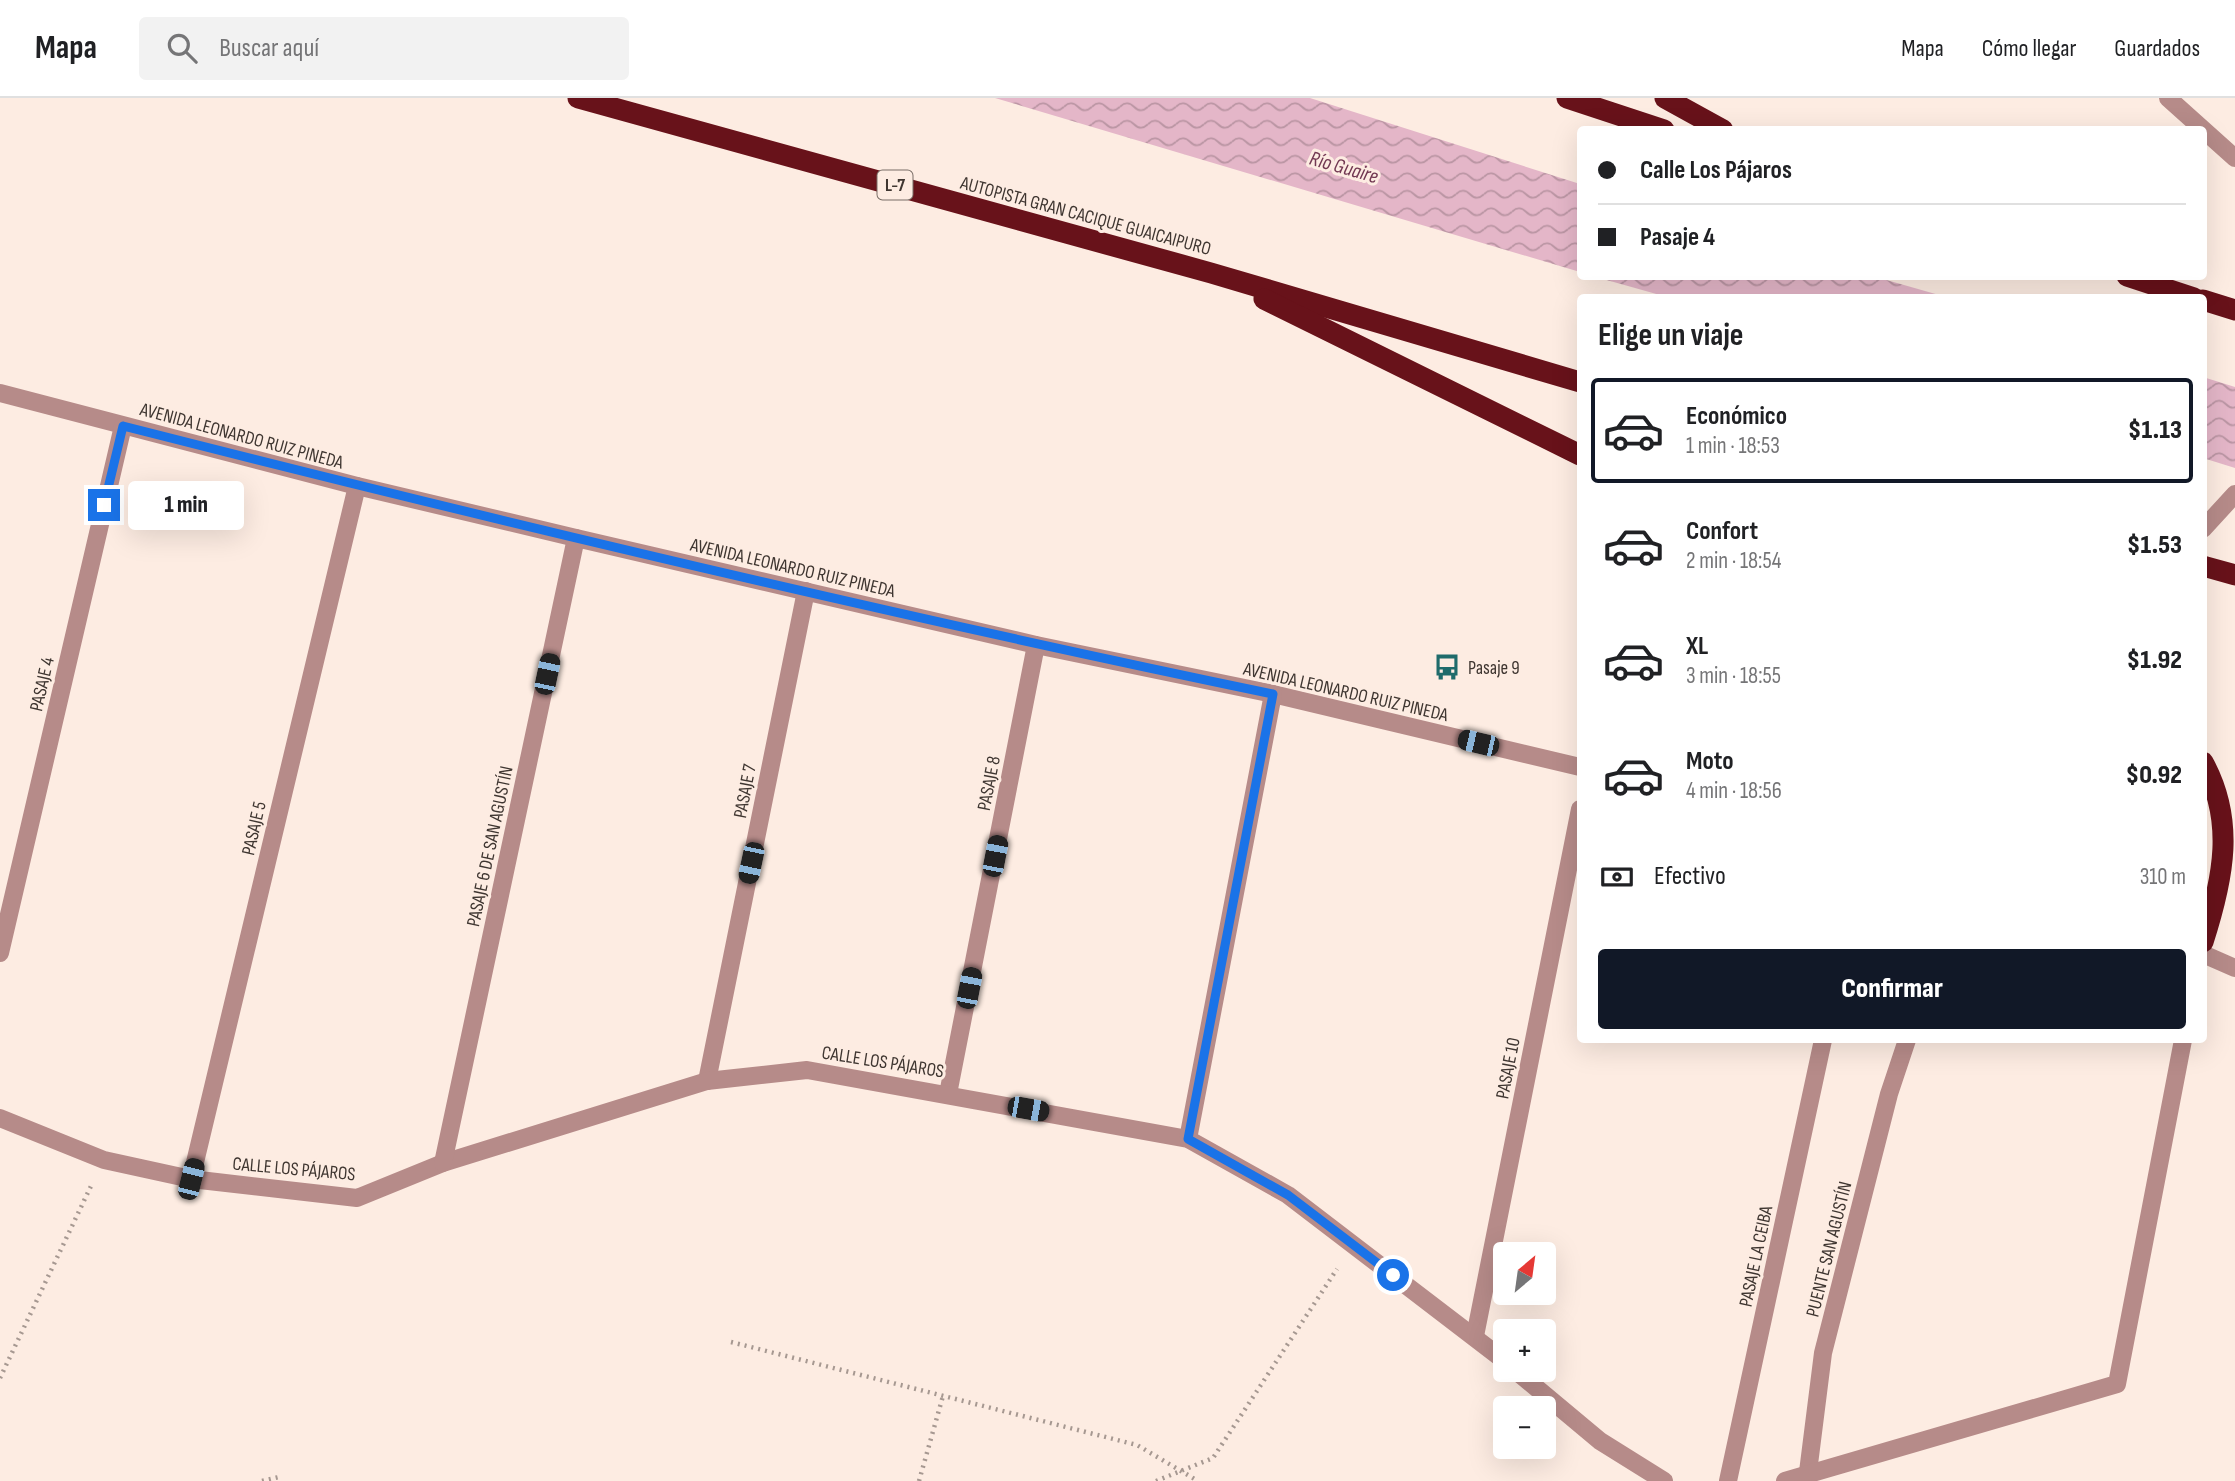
<!DOCTYPE html>
<html lang="es">
<head>
<meta charset="utf-8">
<style>
	body { margin:0; font-family:"Sofia Sans Condensed",sans-serif; background:#f2f2f2; color:#202124; height:100vh; display:flex; flex-direction:column; font-size:26px; white-space:nowrap }
	* { box-sizing:border-box; margin:0 }
	p { font-size:23px; color:#757577 }
	.icon { flex:none; width:38px; height:38px; fill:none; stroke:currentColor; stroke-width:2; stroke-linecap:round; stroke-linejoin:round }
	.map { position:relative; flex:1; overflow:hidden }
	.details { position:absolute; left:1577px; top:196px; width:630px; height:749px; display:flex; flex-direction:column; background:#fff; border-radius:7px; box-shadow:0 7px 28px #0002 }
	.details>* { flex:none }
	.banner { position:absolute; left:1577px; top:28px; width:630px; height:154px; border-radius:7px; box-shadow:0 7px 28px #0002; display:grid; align-content:center; height:154px; padding:0 21px; background:#fff }
	.needle { width:46px; rotate:29deg }
	.tools { position:absolute; left:1493px; top:1144px; display:grid; gap:14px }
	.tools a { display:grid; place-items:center; width:63px; height:63px; border-radius:7px; background:#fff; box-shadow:0 7px 28px #0002; font-size:35px }
	.end { position:absolute; width:32px; height:32px; margin:-16px; border:9px solid #1a73e8; background:#fff; box-shadow:0 0 0 4px #fff }
	.from { border-radius:50% }
	.bubble { position:absolute; height:49px; border-radius:7px; background:#fff; box-shadow:0 7px 28px #0002; font-size:23px; font-weight:800; line-height:49px; text-align:center }
	.car { position:absolute; width:21px; height:42px; margin:-21px -10px; border-radius:9px; box-shadow:0 0 5px 2px #0007; background:linear-gradient(#222 24%,#8ab4d8 0 40%,#222 0 76%,#8ab4d8 0 86%,#222 0) }
	.banner b { display:flex; align-items:center; gap:24px; height:66px; font-size:26px }
	.banner b+b { border-top:2px solid #e0e0e0 }
	.banner i { width:18px; height:18px; background:#202124 }
	ul { padding:0; list-style:none }
	li { display:flex; align-items:center; gap:21px; height:105px; margin:0 14px 10px; padding:0 7px; border:4px solid transparent; border-radius:7px }
	li div { flex:1 }
	li b { display:block; font-size:26px }
	li em { font-style:normal; font-weight:800 }
	li.current { border-color:#111827 }
	li>.icon { width:63px; height:63px; stroke-width:1.5 }
	h2 { padding:0 21px; font-size:32px; line-height:84px }
	.pay { display:flex; align-items:center; gap:18px; height:77px; padding:0 21px; font-size:26px }
	.pay p { margin-inline-start:auto }
	.primary-button { display:flex; gap:14px; margin-top:auto; padding:14px 21px }
	.primary-button a { flex:1; height:80px; border-radius:7px; background:#111827; color:#fff; font-size:28px; font-weight:800; line-height:80px; text-align:center }
	header { display:flex; align-items:center; gap:42px; box-sizing:border-box; height:98px; padding:0 35px; background:#fff; border-bottom:2px solid #e0e0e0 }
	header strong { font-size:33px }
	nav { display:flex; gap:38px; margin-inline-start:auto; font-size:24px }
	.search { width:490px; height:63px; background:#f2f2f2; display:flex; align-items:center; gap:18px; box-sizing:border-box; padding:0 24px; border-radius:7px; color:#757577; font-size:26px }
	.map>svg:first-child { display:block }
	.water { fill:url(#water-waves) }
	.lines { fill:none; stroke-linecap:round; stroke-linejoin:round }
	.path { stroke:#a69891; stroke-width:4.5; stroke-dasharray:2 5; stroke-linecap:butt }
	.minor { stroke:#b68b89; stroke-width:18 }
	.highway { stroke:#68121a; stroke-width:21 }
	.route { stroke:#1a73e8; stroke-width:9 }
	.labels { text-anchor:middle; stroke-width:6; stroke-linejoin:round; paint-order:stroke }
	.shield { fill:#fdece2; stroke:#786d66; stroke-width:2 }
	.shield-label { font-size:18px; font-weight:bold; fill:#3f3631 }
	.street-label { font-size:19px; fill:#3f3631; stroke:#fdece2 }
	.poi-label { font-size:19px; fill:#3f3631; stroke:#fdece2; text-anchor:start }
	.water-label { font-size:21px; font-style:italic; fill:#723852; stroke:#fdece2 }
</style>
</head>
<body>
<header>
<strong>Mapa</strong>
<div class="search"><svg class="icon" aria-label="search" viewBox="0 0 24 24"><circle cx="10" cy="10" r="6"/><path d="M15 15l6 6"/></svg>Buscar aquí</div>
<nav><a>Mapa</a><a>Cómo llegar</a><a>Guardados</a></nav>
</header>
<div class="map">
<svg width="2235" height="1383" viewBox="0 0 2235 1383">
	<defs>
		<pattern id="water-waves" width="16" height="10" patternUnits="userSpaceOnUse" patternTransform="scale(1.75)"><rect width="16" height="10" fill="#e4b6c8"/><path d="M0 5q4-4 8 0t8 0" fill="none" stroke="#ba95a3"/></pattern>
	</defs>
	<rect width="100%" height="100%" fill="#fdece2"/>
	<g class="water">
		<polygon points="995,0 1310,0 1580,86 1580,174"/>
		<polygon points="1596,179 1876,179 1946,199 1667,199"/>
		<polygon points="2203,279 2235,289 2235,370 2203,360"/>
	</g>
	<g class="lines">
		<g class="path">
			<polyline points="731,1244 1137,1347 1198,1383"/>
			<polyline points="0,1280 91,1088"/>
			<polyline points="262,1383 279,1379"/>
			<polyline points="919,1383 943,1298"/>
			<polyline points="1156,1383 1213,1360 1337,1171"/>
		</g>
		<g class="minor">
			<polyline points="2168,0 2235,60"/>
			<polyline points="0,295 357,388 576,440 1036,547 1273,596 1580,669"/>
			<polyline points="2203,431 2235,396"/>
			<polyline points="0,855 123,328"/>
			<polyline points="2203,856 2235,870"/>
			<polyline points="707,983 806,493"/>
			<polyline points="948,996 1036,547"/>
			<polyline points="0,1020 104,1062 191,1081 357,1100 443,1065 707,983 807,972 1188,1041 1288,1097 1505,1263"/>
			<polyline points="1188,1041 1273,596"/>
			<polyline points="443,1065 576,440"/>
			<polyline points="191,1081 357,388"/>
			<polyline points="1475,1238 1580,711"/>
			<polyline points="1515,1272 1600,1343 1664,1383"/>
			<polyline points="1808,1374 1823,1255 1889,996 1907,942"/>
			<polyline points="1728,1383 1823,942"/>
			<polyline points="1785,1383 2117,1286 2183,942"/>
		</g>
		<g class="highway">
			<polyline points="578,0 1211,175 1580,284"/>
			<polyline points="1567,0 1664,32"/>
			<polyline points="1665,0 1723,32"/>
			<polyline points="2127,178 2194,200"/>
			<polyline points="1264,201 1580,357"/>
			<polyline points="2203,202 2235,212"/>
			<polyline points="2203,468 2235,477"/>
			<path d="M2203 664C2235 722 2224 779 2203 844"/>
		</g>
	</g>
	<g class="lines">
		<path class="route" d="M104 407 123 328C504 425 887 516 1273 596L1188 1041 1288 1097 1393 1177"/>
	</g>
	<defs>
		<g id="bus-bare" transform="scale(2.1)"><path d="M-5-6H5V4H4V6H2V4H-2V6H-4V4H-5ZM-3.5-4V0h7V-4ZM-3.5 1.2v1.5H-2V1.2ZM2 1.2v1.5H3.5V1.2Z" fill="#1f6b6b" stroke="#fdece2" stroke-width="2.5" paint-order="stroke"/></g>
	</defs>
	<g fill-rule="evenodd">
		<use href="#bus-bare" x="1447" y="569"/>
	</g>
	<g class="labels">
		<rect class="shield" x="877.5" y="72.5" width="35" height="29" rx="5"/>
		<g class="shield-label">
			<text x="895" y="93">L-7</text>
		</g>
		<g class="street-label">
			<text transform="translate(1086 117) rotate(15)" y="7">AUTOPISTA GRAN CACIQUE GUAICAIPURO</text>
			<text transform="translate(242 337) rotate(15)" y="7">AVENIDA LEONARDO RUIZ PINEDA</text>
			<text transform="translate(793 469) rotate(13)" y="7">AVENIDA LEONARDO RUIZ PINEDA</text>
			<text transform="translate(41 586) rotate(-77)" y="7">PASAJE 4</text>
			<text transform="translate(1346 593) rotate(13)" y="7">AVENIDA LEONARDO RUIZ PINEDA</text>
			<text transform="translate(988 685) rotate(-79)" y="7">PASAJE 8</text>
			<text transform="translate(744 693) rotate(-79)" y="7">PASAJE 7</text>
			<text transform="translate(253 730) rotate(-77)" y="7">PASAJE 5</text>
			<text transform="translate(489 748) rotate(-78)" y="7">PASAJE 6 DE SAN AGUSTÍN</text>
			<text transform="translate(883 963) rotate(9)" y="7">CALLE LOS PÁJAROS</text>
			<text transform="translate(1507 970) rotate(-79)" y="7">PASAJE 10</text>
			<text transform="translate(294 1070) rotate(5)" y="7">CALLE LOS PÁJAROS</text>
			<text transform="translate(1828 1151) rotate(-76)" y="7">PUENTE SAN AGUSTÍN</text>
			<text transform="translate(1755 1158) rotate(-78)" y="7">PASAJE LA CEIBA</text>
		</g>
		<g class="poi-label">
			<text x="1468" y="576">Pasaje 9</text>
		</g>
		<g class="water-label">
			<text transform="translate(1344 69) rotate(16)" y="7">Río Guaire</text>
		</g>
	</g>
</svg>
<div class="tools">
<a><svg class="needle" viewBox="-14 -14 28 28"><path d="M0-13l5 13h-10z" fill="#e53935"/><path d="M0 13l5-13h-10z" fill="#757577"/></svg></a>
<a>+</a>
<a>−</a>
</div>
<i class="end from" style="left:1393px;top:1177px"></i>
<i class="end" style="left:104px;top:407px"></i>
<div class="bubble" style="left:128px;top:383px;width:116px">1 min</div>
<i class="car" style="left:547px;top:576px;rotate:12deg"></i>
<i class="car" style="left:1478px;top:645px;rotate:283deg"></i>
<i class="car" style="left:995px;top:758px;rotate:11deg"></i>
<i class="car" style="left:751px;top:765px;rotate:192deg"></i>
<i class="car" style="left:969px;top:890px;rotate:11deg"></i>
<i class="car" style="left:1028px;top:1011px;rotate:100deg"></i>
<i class="car" style="left:191px;top:1081px;rotate:14deg"></i>
<div class="banner">
<b><i class="from"></i>Calle Los Pájaros</b>
<b><i></i>Pasaje 4</b>
</div>
<section class="details">
<h2>Elige un viaje</h2>
<ul>
<li class="current"><svg class="icon" aria-label="car" viewBox="0 0 24 24"><path d="M5 17H2v-5l4-1 3-4h7l3 4 3 1v5h-3M9 17h6M6 11h13"/><circle cx="7" cy="17" r="2"/><circle cx="17" cy="17" r="2"/></svg><div><b>Económico</b><p>1 min · 18:53</p></div><em>$1.13</em></li>
<li><svg class="icon" aria-label="car" viewBox="0 0 24 24"><path d="M5 17H2v-5l4-1 3-4h7l3 4 3 1v5h-3M9 17h6M6 11h13"/><circle cx="7" cy="17" r="2"/><circle cx="17" cy="17" r="2"/></svg><div><b>Confort</b><p>2 min · 18:54</p></div><em>$1.53</em></li>
<li><svg class="icon" aria-label="car" viewBox="0 0 24 24"><path d="M5 17H2v-5l4-1 3-4h7l3 4 3 1v5h-3M9 17h6M6 11h13"/><circle cx="7" cy="17" r="2"/><circle cx="17" cy="17" r="2"/></svg><div><b>XL</b><p>3 min · 18:55</p></div><em>$1.92</em></li>
<li><svg class="icon" aria-label="car" viewBox="0 0 24 24"><path d="M5 17H2v-5l4-1 3-4h7l3 4 3 1v5h-3M9 17h6M6 11h13"/><circle cx="7" cy="17" r="2"/><circle cx="17" cy="17" r="2"/></svg><div><b>Moto</b><p>4 min · 18:56</p></div><em>$0.92</em></li>
</ul>
<div class="pay"><svg class="icon" aria-label="cash" viewBox="0 0 24 24"><path d="M3 7h18v10H3z"/><circle cx="12" cy="12" r="2"/></svg>Efectivo<p>310 m</p></div>
<div class="primary-button"><a>Confirmar</a></div>
</section>
</div>
</body>
</html>
